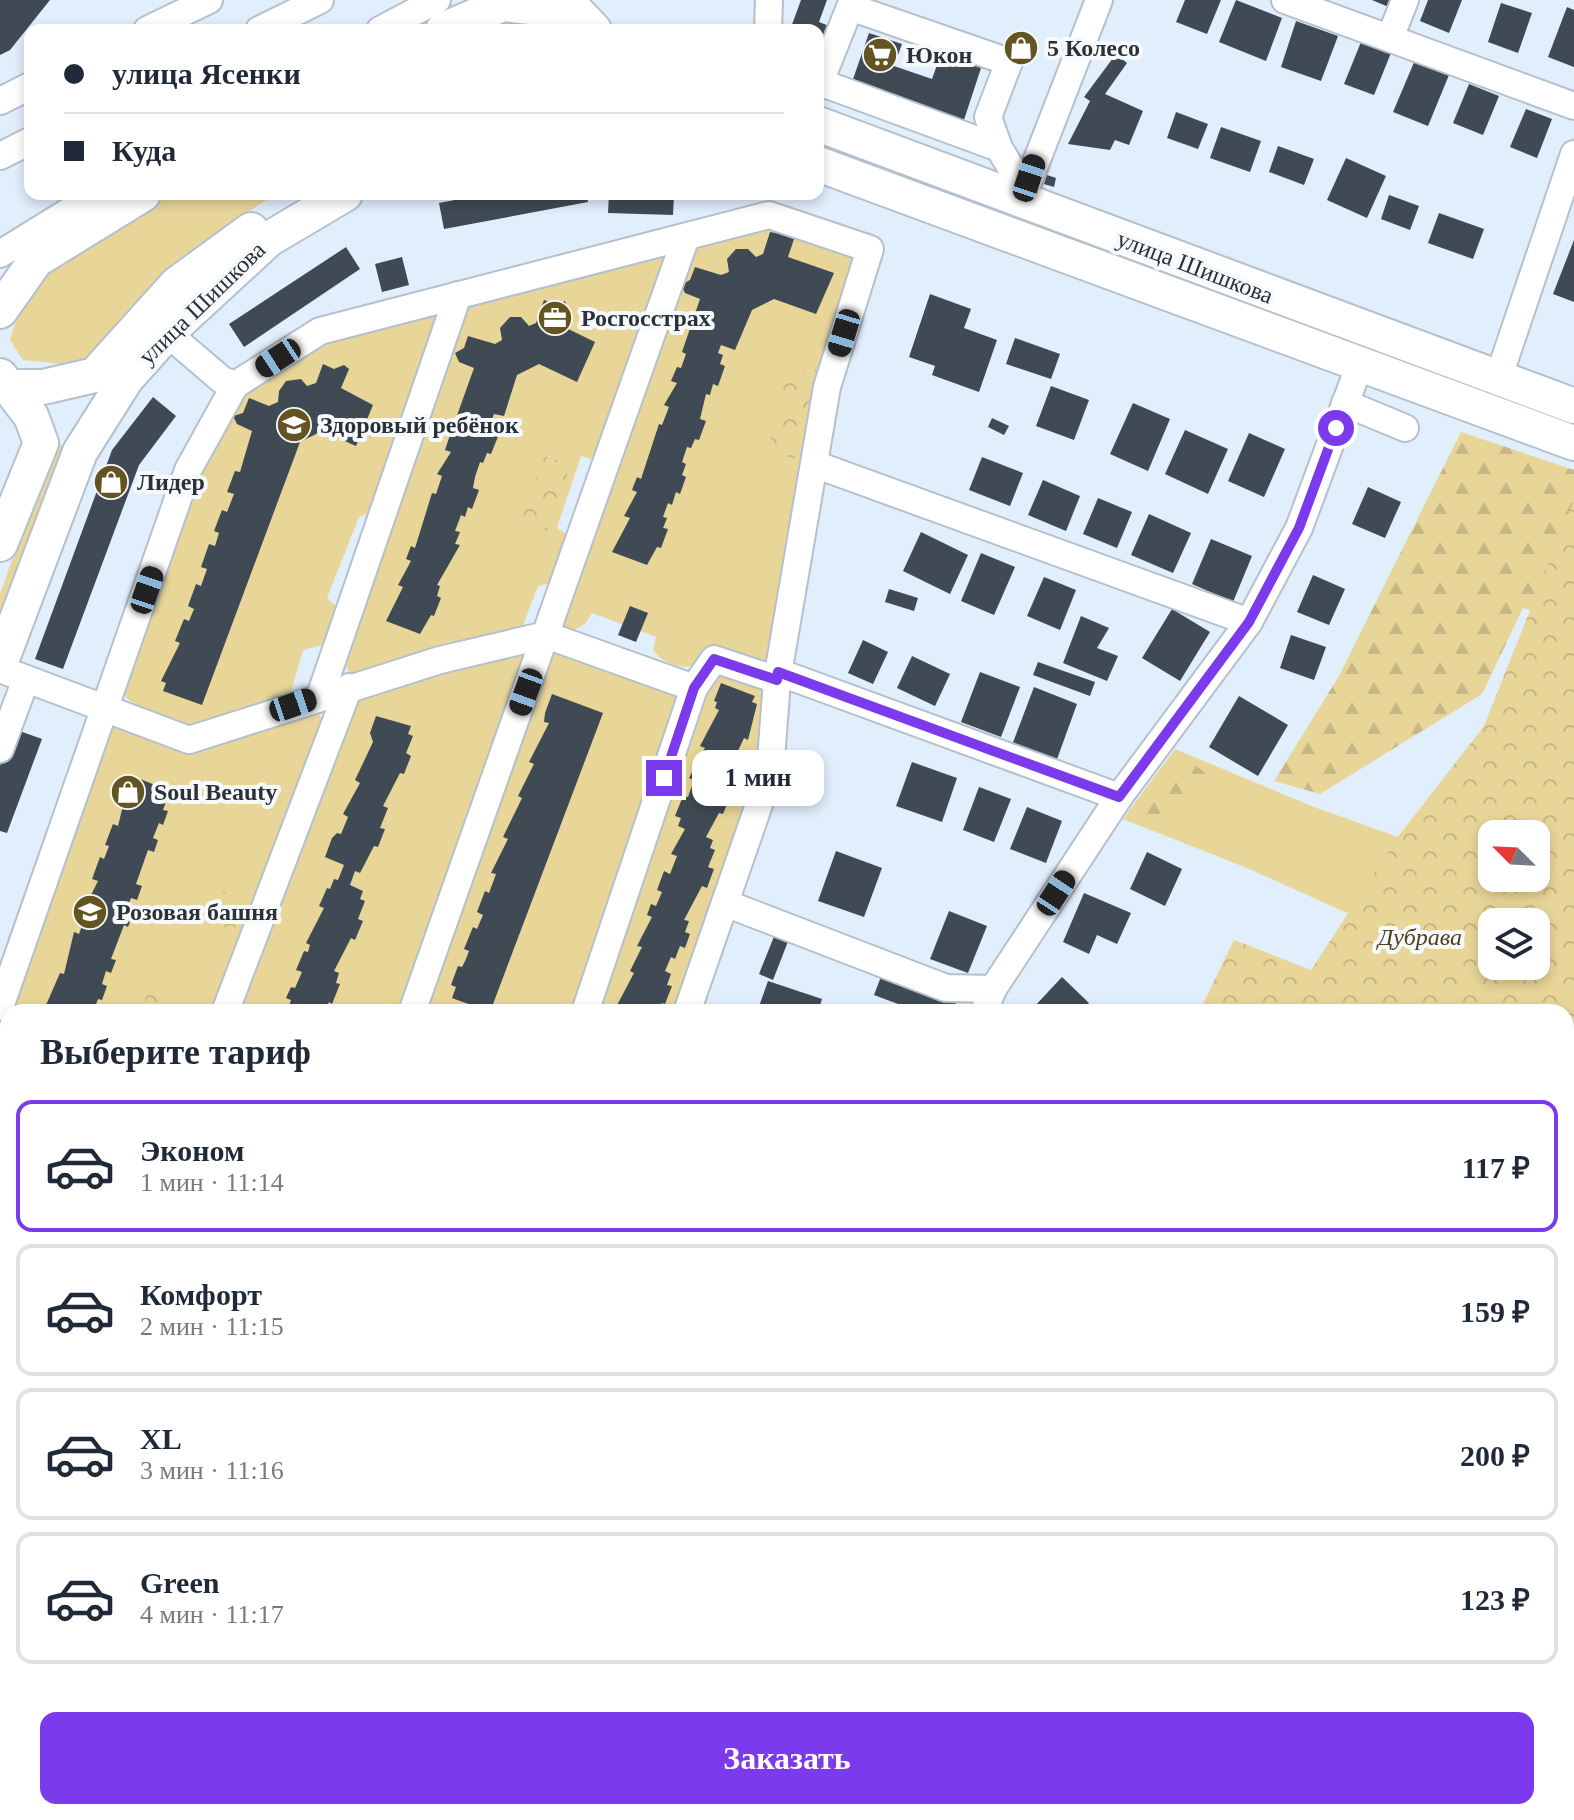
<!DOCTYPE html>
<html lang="ru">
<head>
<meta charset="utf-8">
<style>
	body { margin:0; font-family:Georgia,serif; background:#f6f6f7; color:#1f2937; height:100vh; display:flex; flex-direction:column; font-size:30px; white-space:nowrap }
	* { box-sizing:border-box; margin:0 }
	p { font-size:26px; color:#747a83 }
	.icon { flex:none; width:44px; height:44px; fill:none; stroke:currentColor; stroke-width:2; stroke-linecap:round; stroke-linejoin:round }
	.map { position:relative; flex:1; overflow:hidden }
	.details { position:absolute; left:0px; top:1004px; width:1574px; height:816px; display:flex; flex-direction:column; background:#fff; border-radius:24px 24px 0 0; box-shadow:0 4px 12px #0003 }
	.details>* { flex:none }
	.banner { position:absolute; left:24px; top:24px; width:800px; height:176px; border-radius:16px; box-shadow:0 4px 12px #0003; display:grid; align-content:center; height:176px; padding:0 40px; background:#fff }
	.needle { width:52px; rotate:294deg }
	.controls { position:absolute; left:1478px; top:820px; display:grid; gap:16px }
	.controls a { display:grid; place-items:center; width:72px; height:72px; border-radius:16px; background:#fff; box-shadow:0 4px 12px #0003; font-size:40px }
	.end { position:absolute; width:36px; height:36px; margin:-18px; border:10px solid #7c3aed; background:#fff; box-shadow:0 0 0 4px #fff }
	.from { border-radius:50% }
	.bubble { position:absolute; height:56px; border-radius:16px; background:#fff; box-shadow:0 4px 12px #0003; font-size:26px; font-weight:700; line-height:56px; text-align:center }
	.car { position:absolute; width:24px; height:48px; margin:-24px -12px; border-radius:10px; box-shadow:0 0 6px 2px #0007; background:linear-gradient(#222 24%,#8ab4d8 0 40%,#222 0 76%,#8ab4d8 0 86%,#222 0) }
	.banner b { display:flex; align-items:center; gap:28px; height:76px; font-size:30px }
	.banner b+b { border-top:2px solid #e0e1e3 }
	.banner i { width:20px; height:20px; background:#1f2937 }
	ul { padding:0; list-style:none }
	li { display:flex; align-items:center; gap:24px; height:132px; margin:0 16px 12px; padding:0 24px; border:4px solid #e0e1e3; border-radius:16px }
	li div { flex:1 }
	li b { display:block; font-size:30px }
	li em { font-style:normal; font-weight:700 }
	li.current { border-color:#7c3aed }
	li>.icon { width:72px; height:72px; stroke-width:1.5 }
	h2 { padding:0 40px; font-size:36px; line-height:96px }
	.button { display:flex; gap:16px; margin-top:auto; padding:16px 40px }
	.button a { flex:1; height:92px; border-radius:16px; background:#7c3aed; color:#fff; font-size:32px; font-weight:700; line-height:92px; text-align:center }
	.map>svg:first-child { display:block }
	.grass { fill:#e8d598 }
	.forest { fill:url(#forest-firs) }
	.park { fill:url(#park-crowns); fill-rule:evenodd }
	.building { fill:#3f4a55 }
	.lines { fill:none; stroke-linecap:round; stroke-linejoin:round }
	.minor-casing { stroke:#b4c0ce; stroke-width:30 }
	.major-casing { stroke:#b4c0ce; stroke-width:38 }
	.minor { stroke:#fff; stroke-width:26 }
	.major { stroke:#fff; stroke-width:34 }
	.route { stroke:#7c3aed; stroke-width:10 }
	.labels { text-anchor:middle; stroke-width:8; stroke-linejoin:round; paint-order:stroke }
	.poi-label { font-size:24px; font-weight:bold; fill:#2c3136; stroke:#f7fafd; text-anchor:start }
	.street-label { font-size:24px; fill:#2c3136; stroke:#f7fafd }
	.park-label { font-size:24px; font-style:italic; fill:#4e421b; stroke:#f7fafd }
</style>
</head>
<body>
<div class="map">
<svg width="1574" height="1820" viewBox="0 0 1574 1820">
	<defs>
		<pattern id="forest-firs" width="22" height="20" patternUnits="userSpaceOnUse" patternTransform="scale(2)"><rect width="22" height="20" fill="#e8d598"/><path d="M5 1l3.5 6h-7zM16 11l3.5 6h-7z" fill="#c7b784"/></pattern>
		<pattern id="park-crowns" width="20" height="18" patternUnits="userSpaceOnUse" patternTransform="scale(2)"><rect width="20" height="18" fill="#e8d598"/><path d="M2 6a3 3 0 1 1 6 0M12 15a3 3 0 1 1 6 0" fill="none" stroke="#c7b784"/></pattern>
	</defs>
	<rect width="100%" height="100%" fill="#e1eefc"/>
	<g class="grass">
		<polygon points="543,22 554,30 490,30 506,23"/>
		<polygon points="818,140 1299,314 1299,327 818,152"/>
		<polygon points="170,194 276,194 240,217 161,280 91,358 62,364 23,360 10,340 19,312 50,267"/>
		<path d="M768 221 859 251 775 658 763 664 718 648 700 655 696 665C681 670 662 663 653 650L656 637 592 613 585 624 574 630 561 626 696 240Z"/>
		<polygon points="673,244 597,461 581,456 557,528 567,534 570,545 558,581 538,586 523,625 361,676 349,673 343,658 467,303"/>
		<polygon points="438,312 443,320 376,510 359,517 327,598 342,611 330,643 303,650 290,695 190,727 141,709 124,696 198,472 246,386 322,339"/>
		<polygon points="54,443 69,447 0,636 0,594"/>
		<polygon points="558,644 683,692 575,1012 421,1012 551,652"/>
		<polygon points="512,648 524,653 530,660 404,1012 238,1012 358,698"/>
		<polygon points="716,669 764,686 755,800 678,1012 597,1012"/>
		<polygon points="317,705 329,746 314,784 295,791 215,1012 13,1012 108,729 121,722 189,746"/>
		<polygon points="1175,749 1314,807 1412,842 1429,822 1536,834 1492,834 1492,878 1347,913 1247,868 1123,819"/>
		<polygon points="389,1812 430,1812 451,1820 386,1820"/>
		<polygon points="468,1812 560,1812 583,1820 490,1820"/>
		<polygon points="706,1812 765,1812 762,1820 703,1820"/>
	</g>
	<g class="forest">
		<polygon points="1461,432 1574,470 1574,624 1523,608 1482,694 1320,794 1274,781 1339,676"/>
		<path d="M1188 760 1206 773C1194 800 1169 842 1136 813L1176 762Z"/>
		<polygon points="8,1247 8,1459 0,1481 0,1269"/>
	</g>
	<g class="park">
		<polygon points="819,370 803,460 768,452 783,373"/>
		<polygon points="544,456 571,465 547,531 521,522"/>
		<path d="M1574 500V1800L1567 1820H1139L1142 1812H1566V1012H1199L1234 940 1311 970 1397 838 1484 726ZM1492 834H1536V878H1492ZM1536 922V966H1492V922Z"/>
		<polygon points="201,883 245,900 234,931 190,914"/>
		<polygon points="147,993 177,1003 174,1012 141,1012"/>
	</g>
	<g class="building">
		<polygon points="0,0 50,0 10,50 0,55"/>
		<polygon points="801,0 827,0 819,22 829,26 818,54 818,30 790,30"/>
		<polygon points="1185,0 1221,0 1207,34 1176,22"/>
		<polygon points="1236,0 1282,18 1266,61 1219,42"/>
		<polygon points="1372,0 1395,0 1391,8"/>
		<polygon points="1428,0 1462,0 1449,33 1420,21"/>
		<polygon points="1501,3 1532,13 1518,53 1488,42"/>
		<polygon points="1567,7 1574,10 1574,67 1548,57"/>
		<polygon points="1296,21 1338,36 1321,81 1281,67"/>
		<polygon points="869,33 902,44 894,66 932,79 943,48 983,62 961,129 920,115 923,106 852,82"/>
		<polygon points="1010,38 1036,47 1032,58 1006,49"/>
		<polygon points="1361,42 1391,53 1374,95 1344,84"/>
		<polygon points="1116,54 1127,63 1105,94 1143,111 1129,145 1115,140 1110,150 1068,144 1090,101 1084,97"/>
		<polygon points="1415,60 1449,75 1428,126 1393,112"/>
		<polygon points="1469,84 1499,96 1483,135 1453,123"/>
		<polygon points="1526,109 1552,119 1537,158 1510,147"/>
		<polygon points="1176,112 1208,124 1198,149 1167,138"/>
		<polygon points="1221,127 1261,141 1250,172 1210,158"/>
		<polygon points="1278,146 1314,159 1304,185 1269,172"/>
		<polygon points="1346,158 1386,176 1367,218 1327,200"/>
		<polygon points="1047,175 1056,178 1054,187 1044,184"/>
		<polygon points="487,194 587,194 588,202 444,229 439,203"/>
		<polygon points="609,194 674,194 673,215 608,213"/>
		<polygon points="1389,195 1419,206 1410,230 1381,219"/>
		<polygon points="1439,213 1484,229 1473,259 1428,243"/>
		<polygon points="770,232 795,236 788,257 834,273 816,314 774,299 752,310 735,350 721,345 718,353 723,355 720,364 725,366 718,386 713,384 710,395 706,394 700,419 706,421 699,440 695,439 691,448 687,447 682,462 686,464 682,475 686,477 680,494 676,492 672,505 668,503 663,517 667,518 663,528 668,529 661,548 657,547 647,565 612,552 630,518 624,516 637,492 632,490 637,477 641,479 659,424 662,425 669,407 664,405 677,383 671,381 677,367 681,368 686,354 682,352 700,299 685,293 681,285 690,280 695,267 721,275 729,272 727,259 736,249 748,249 756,257 763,254"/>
		<polygon points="1574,240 1574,302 1553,294"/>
		<polygon points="346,247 360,269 244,347 229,324"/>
		<polygon points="402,257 409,285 382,292 375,264"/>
		<polygon points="930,294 971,309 964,328 997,340 979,392 932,375 935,366 909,357"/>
		<polygon points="544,300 556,305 565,301 568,310 562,326 595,342 577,382 539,364 517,375 504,416 494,414 491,422 497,424 494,433 499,434 491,454 487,453 483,463 480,462 475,477 473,488 479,490 472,509 468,507 465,517 461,515 455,531 460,532 455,544 460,545 437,585 440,586 437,596 441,598 434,616 431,615 420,634 386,621 403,587 398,585 411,561 406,559 411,546 415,548 432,493 436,494 442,476 437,474 451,452 445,450 450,435 455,437 460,423 455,421 474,368 459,362 455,353 464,348 468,336 495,344 502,340 500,328 510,317 521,317 529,326 536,323"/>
		<polygon points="1015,338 1060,354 1051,379 1006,364"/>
		<polygon points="323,364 334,369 344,365 349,369 341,388 373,405 356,446 322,431 300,442 202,705 163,691 166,683 161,681 180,643 175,641 184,619 189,621 194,609 188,606 196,584 201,586 207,569 201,567 209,544 215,546 219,533 214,531 222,510 227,512 234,494 227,492 235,471 240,472 252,431 237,424 233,416 243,413 249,398 269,406 278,402 279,391 286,381 301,379 307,386 316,383"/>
		<polygon points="1051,386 1089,400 1074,440 1036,426"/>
		<polygon points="153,397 176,416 139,465 63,669 35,659 112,450"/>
		<polygon points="1133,403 1170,419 1148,471 1110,454"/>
		<polygon points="992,418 1009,426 1004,435 988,427"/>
		<polygon points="1185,430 1228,449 1208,494 1165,474"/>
		<polygon points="1249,433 1285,449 1264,497 1228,481"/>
		<polygon points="982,457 1023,473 1010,506 969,490"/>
		<polygon points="1043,480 1080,496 1066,531 1028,515"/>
		<polygon points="1368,487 1401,502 1385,538 1352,524"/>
		<polygon points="1098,498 1132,512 1117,548 1083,534"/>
		<polygon points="1149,514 1191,533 1173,573 1131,555"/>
		<polygon points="921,532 968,555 950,594 903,571"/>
		<polygon points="1211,539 1252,556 1233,602 1192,584"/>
		<polygon points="981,553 1015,567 994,615 961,601"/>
		<polygon points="1313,575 1345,589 1329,625 1297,612"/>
		<polygon points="1044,577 1076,590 1060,630 1027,616"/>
		<polygon points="889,589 918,598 914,611 885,602"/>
		<polygon points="630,606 648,613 636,642 618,635"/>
		<polygon points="1172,609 1210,632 1180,681 1142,658"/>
		<polygon points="1081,616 1109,628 1097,648 1118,656 1107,681 1063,663"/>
		<polygon points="1291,635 1326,647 1314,680 1280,668"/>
		<polygon points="863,640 888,652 873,684 848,673"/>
		<polygon points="912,656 950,674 935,706 897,688"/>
		<polygon points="1038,662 1095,682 1090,696 1033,675"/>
		<polygon points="980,672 1020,687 1001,737 961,722"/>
		<polygon points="721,683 755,696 752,702 757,704 748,740 744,738 728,772 732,774 725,792 731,794 723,814 719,813 706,837 713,840 710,848 715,850 708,867 714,869 707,888 702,886 684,920 689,921 685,932 690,934 685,948 680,946 675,959 671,957 665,971 671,974 667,985 672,986 665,1004 662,1003 658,1012 622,1012 615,1009 634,973 630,971 642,947 637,946 652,917 647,915 651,904 656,906 662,892 657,890 664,871 670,874 677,856 671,854 685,829 678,826 681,818 675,816 683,796 688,797 694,780 689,778 705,748 700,746 719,710 715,708 717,702 714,701"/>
		<polygon points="1034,687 1077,704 1056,762 1012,745"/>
		<polygon points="552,694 603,713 490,1012 452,998 456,987 451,985 458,966 462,967 466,959 469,951 464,949 473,927 477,929 483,915 477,912 485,891 489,893 496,874 491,873 508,839 503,837 522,798 518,796 534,764 529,762 549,723 544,722 545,713"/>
		<polygon points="1239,696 1288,725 1258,776 1209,747"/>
		<polygon points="376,716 411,726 408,734 413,736 406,753 411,756 404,774 400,773 383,806 388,808 380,828 385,829 378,847 374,846 360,873 355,871 350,885 363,891 360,899 365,901 358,919 363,921 355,940 351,938 334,971 339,973 336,983 340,984 332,1004 329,1002 325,1011 287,1012 291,1000 286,998 291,987 295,988 302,972 296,970 304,951 308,952 310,945 306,943 324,908 319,906 327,888 330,889 334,879 338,880 344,865 325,857 332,838 337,833 341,834 348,817 343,814 360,783 355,780 373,742 370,733"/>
		<polygon points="14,729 42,739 7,833 0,831 0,766"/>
		<polygon points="912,762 957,778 942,822 896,806"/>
		<polygon points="135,777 170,791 163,810 168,811 163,825 159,823 153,838 158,840 154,852 148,850 136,884 142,886 137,900 131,898 126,911 133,914 128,927 124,925 111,959 116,960 111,973 106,971 102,984 107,986 102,1000 98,999 93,1012 43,1012 60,973 64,974 74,932 79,934 84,920 79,919 98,881 92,879 100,857 104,859 109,846 105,845 113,824 118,826 128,785 131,787"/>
		<polygon points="979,787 1011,799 994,842 963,830"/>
		<polygon points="1027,807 1062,821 1046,863 1010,849"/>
		<polygon points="836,851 882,868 864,917 818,901"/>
		<polygon points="1147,852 1182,869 1165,906 1130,889"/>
		<polygon points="1084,893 1131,913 1117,944 1097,935 1089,954 1063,942"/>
		<polygon points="949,911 987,926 968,973 930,959"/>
		<polygon points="775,934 789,939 773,980 759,974"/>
		<polygon points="882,974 967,1008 972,1012 900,1012 898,1004 874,995"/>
		<polygon points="1062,977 1089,1003 1080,1012 1037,1012 1033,1008"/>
		<polygon points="768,981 822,999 818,1012 757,1012"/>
		<polygon points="0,1678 8,1681 8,1727 0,1724"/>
		<polygon points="155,1812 298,1812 299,1816 299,1820 168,1820"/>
		<polygon points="780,1812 793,1812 814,1820 777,1820"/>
		<polygon points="1041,1812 1096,1812 1094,1817 1088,1815 1086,1820 1038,1820"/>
	</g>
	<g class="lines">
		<g class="minor-casing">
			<g id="minor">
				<polyline points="1285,0 1574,106"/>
				<polyline points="147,30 209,0"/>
				<polyline points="259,30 320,0"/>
				<polyline points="380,30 437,0"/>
				<polyline points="768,30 769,0"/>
				<polyline points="1390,38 1405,0"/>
				<polyline points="822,83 999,148"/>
				<polyline points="818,87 850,7 1009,62 988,117 999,148 1013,171"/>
				<polyline points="0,101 30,86"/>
				<polyline points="0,156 30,141"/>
				<polyline points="1021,201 1099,0"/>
				<polyline points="0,254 97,194"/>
				<polyline points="167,333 222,380 235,385"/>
				<polyline points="1498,379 1574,154"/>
				<polyline points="1345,403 1405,428"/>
				<polyline points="814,464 1249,622"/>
				<polyline points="0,669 189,740 440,660 546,635 694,688 714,659 777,680 827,387 870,249 769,215 320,331 235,385 188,470 0,1007"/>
				<polyline points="778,672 1119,797"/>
				<polyline points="320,696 458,295"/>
				<polyline points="0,749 26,679"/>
				<polyline points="725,903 946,988 993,989"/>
				<polyline points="225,1012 349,687"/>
				<polyline points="412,1012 686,237"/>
				<polyline points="585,1012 694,688"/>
				<polyline points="687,1012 770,773 777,680"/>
				<polyline points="984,1012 993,989 1119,797 1249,622 1299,528 1360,364"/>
				<polyline points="0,1118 8,1129"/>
				<polyline points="0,1156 8,1166"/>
				<polyline points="0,1205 8,1187"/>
				<polyline points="0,1564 8,1542"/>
				<polyline points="0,1642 8,1645"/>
				<polyline points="0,1663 8,1666"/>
				<polyline points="8,1786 2,1803 8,1806"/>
				<polyline points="24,1812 44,1820"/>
				<polyline points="468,1812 490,1820"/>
				<polyline points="831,1818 846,1820"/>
				<polyline points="118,1820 121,1812"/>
				<polyline points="347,1820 350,1812"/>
				<polyline points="382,1820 385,1812"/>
				<polyline points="703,1820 706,1812"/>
				<polyline points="1009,1820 1013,1812"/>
				<polyline points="1123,1820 1126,1812"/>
			</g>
		</g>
		<g class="major-casing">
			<g id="major">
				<polyline points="443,30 503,4 577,12 594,30"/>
				<polyline points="818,124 1574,406"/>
				<polyline points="818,164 1574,443"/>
				<polyline points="0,311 36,260 143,194"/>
				<polyline points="6,387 43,387 95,375 177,284 251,230"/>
				<polyline points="0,544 41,443 31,416 0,376"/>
				<polyline points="0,664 80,452 126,379 167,333 269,239 345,194"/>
			</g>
		</g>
		<use href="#minor" class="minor"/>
		<use href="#major" class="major"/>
	</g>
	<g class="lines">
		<polyline class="route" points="664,778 694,688 714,659 777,680 778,672 1119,797 1249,622 1299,528 1336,428"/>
	</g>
	<defs>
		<g id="shop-disc" transform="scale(1.8)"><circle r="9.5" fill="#635421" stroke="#f7fafd"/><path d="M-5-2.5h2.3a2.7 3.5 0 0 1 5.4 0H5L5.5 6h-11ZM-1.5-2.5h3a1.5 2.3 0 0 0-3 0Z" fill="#fff"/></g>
		<g id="supermarket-disc" transform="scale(1.8)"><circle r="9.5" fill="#635421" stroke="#f7fafd"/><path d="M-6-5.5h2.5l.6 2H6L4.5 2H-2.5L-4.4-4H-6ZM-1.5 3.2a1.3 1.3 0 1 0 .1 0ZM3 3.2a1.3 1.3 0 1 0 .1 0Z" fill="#fff"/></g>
		<g id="office-disc" transform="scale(1.8)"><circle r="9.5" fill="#635421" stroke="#f7fafd"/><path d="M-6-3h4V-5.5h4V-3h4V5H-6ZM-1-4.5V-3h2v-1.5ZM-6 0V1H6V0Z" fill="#fff"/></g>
		<g id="school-disc" transform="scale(1.8)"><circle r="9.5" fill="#635421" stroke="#f7fafd"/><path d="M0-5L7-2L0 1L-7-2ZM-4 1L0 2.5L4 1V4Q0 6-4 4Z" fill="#fff"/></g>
	</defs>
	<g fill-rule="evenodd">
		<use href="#shop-disc" x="1021" y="48"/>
		<use href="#supermarket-disc" x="880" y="55"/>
		<use href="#office-disc" x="555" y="318"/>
		<use href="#school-disc" x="294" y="425"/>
		<use href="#shop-disc" x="111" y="482"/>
		<use href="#shop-disc" x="128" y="792"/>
		<use href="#school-disc" x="90" y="912"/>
	</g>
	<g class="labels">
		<g class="poi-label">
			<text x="1047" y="56">5 Колесо</text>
			<text x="906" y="63">Юкон</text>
			<text x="581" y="326">Росгосстрах</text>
			<text x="320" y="433">Здоровый ребёнок</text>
			<text x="137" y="490">Лидер</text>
			<text x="154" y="800">Soul Beauty</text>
			<text x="116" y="920">Розовая башня</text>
		</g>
		<g class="street-label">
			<text transform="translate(1195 267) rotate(21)" y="8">улица Шишкова</text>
			<text transform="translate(202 303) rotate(-44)" y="8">улица Шишкова</text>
		</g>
		<g class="park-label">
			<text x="1420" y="945">Дубрава</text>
		</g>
	</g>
</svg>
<div class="controls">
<a><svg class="needle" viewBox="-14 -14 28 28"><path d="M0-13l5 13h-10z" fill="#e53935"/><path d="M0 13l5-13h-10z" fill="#747a83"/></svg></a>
<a><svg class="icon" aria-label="layers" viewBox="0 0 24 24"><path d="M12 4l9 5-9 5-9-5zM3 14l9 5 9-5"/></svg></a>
</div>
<i class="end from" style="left:1336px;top:428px"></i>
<i class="end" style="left:664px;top:778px"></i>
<div class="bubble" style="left:692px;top:750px;width:132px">1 мин</div>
<i class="car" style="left:1029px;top:178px;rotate:18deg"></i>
<i class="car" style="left:844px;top:333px;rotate:197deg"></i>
<i class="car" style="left:278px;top:358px;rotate:237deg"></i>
<i class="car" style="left:147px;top:590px;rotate:19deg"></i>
<i class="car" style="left:526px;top:692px;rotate:200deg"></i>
<i class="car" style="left:293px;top:705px;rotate:71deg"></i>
<i class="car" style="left:1056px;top:893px;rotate:33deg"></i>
<div class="banner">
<b><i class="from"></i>улица Ясенки</b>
<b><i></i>Куда</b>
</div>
<section class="details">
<h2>Выберите тариф</h2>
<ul>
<li class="current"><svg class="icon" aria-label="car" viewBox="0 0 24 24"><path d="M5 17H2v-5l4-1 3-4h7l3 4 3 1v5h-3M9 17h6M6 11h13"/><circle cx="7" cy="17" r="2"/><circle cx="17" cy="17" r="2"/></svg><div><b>Эконом</b><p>1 мин · 11:14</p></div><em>117 ₽</em></li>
<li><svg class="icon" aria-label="car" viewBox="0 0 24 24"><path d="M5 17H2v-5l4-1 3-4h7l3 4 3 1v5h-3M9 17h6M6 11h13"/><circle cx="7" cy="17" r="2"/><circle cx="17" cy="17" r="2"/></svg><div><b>Комфорт</b><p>2 мин · 11:15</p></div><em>159 ₽</em></li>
<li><svg class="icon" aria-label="car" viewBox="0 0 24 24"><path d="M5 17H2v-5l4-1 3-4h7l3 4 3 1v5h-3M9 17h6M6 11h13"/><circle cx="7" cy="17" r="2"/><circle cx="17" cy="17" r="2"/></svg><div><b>XL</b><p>3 мин · 11:16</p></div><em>200 ₽</em></li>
<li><svg class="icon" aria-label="car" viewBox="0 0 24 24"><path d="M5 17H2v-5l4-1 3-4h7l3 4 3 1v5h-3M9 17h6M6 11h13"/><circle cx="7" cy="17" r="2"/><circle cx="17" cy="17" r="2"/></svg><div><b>Green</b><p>4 мин · 11:17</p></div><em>123 ₽</em></li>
</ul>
<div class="button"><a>Заказать</a></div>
</section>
</div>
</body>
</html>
